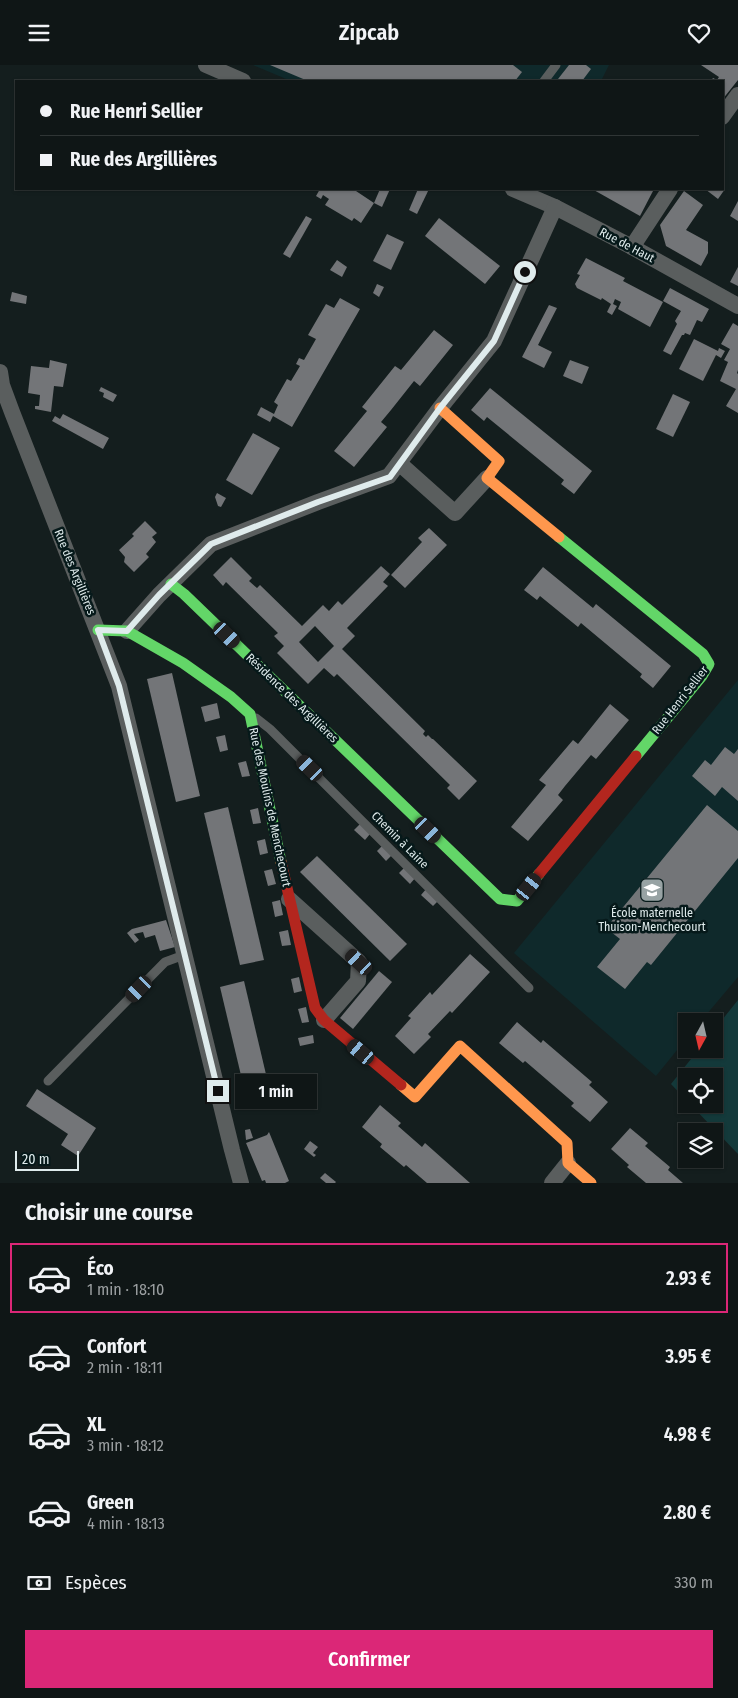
<!DOCTYPE html>
<html lang="fr">
<head>
<meta charset="utf-8">
<style>
	body { margin:0; font-family:"Fira Sans Condensed",sans-serif; background:#181f1f; color:#f1f3f6; height:100vh; display:flex; flex-direction:column; font-size:19px; white-space:nowrap }
	* { box-sizing:border-box; margin:0 }
	p { font-size:16px; color:#9b9fa1 }
	.icon { flex:none; width:28px; height:28px; fill:none; stroke:currentColor; stroke-width:2; stroke-linecap:round; stroke-linejoin:round }
	.map { position:relative; height:1118px; overflow:hidden }
	.drawer { display:flex; flex-direction:column; background:#0f1616; flex:1 }
	.drawer>* { flex:none }
	.guide { position:absolute; left:15px; top:15px; width:709px; height:110px; border-radius:0px; box-shadow:0 1px 4px #0004,0 0 0 1px #2f3535; display:grid; align-content:center; height:110px; padding:0 25px; background:#0f1616 }
	.needle { width:32px; rotate:188deg }
	.controls { position:absolute; left:678px; top:948px; display:grid; gap:10px }
	.controls a { display:grid; place-items:center; width:45px; height:45px; border-radius:0px; background:#0f1616; box-shadow:0 1px 4px #0004,0 0 0 1px #2f3535; font-size:25px }
	.scale { position:absolute; left:15px; bottom:12px; width:64px; box-sizing:border-box; padding-left:5px; border:2px solid #dfebec; border-top:0; font-size:14px; line-height:18px; white-space:nowrap; color:#dfebec; -webkit-text-stroke:4px #06191a; paint-order:stroke }
	.end { position:absolute; width:22px; height:22px; margin:-11px; border:6px solid #dfebec; background:#111; box-shadow:0 0 0 2px #111 }
	.from { border-radius:50% }
	.bubble { position:absolute; height:35px; border-radius:0px; background:#0f1616; box-shadow:0 1px 4px #0004,0 0 0 1px #2f3535; font-size:16px; font-weight:600; line-height:35px; text-align:center }
	.car { position:absolute; width:15px; height:30px; margin:-15px -8px; border-radius:6px; box-shadow:0 0 4px 1px #0007; background:linear-gradient(#222 24%,#8ab4d8 0 40%,#222 0 76%,#8ab4d8 0 86%,#222 0) }
	.guide b { display:flex; align-items:center; gap:18px; height:48px; font-size:19px }
	.guide b+b { border-top:1px solid #2f3535 }
	.guide i { width:12px; height:12px; background:#f1f3f6 }
	ul { padding:0; list-style:none }
	li { display:flex; align-items:center; gap:15px; height:70px; margin:0 10px 8px; padding:0 15px; border:2px solid transparent; border-radius:0px }
	li div { flex:1 }
	li b { display:block; font-size:19px }
	li em { font-style:normal; font-weight:600 }
	li.current { border-color:#db2777 }
	li>.icon { width:45px; height:45px; stroke-width:1.5 }
	h2 { padding:0 25px; font-size:22px; line-height:60px }
	.pay { display:flex; align-items:center; gap:12px; height:55px; padding:0 25px; font-size:19px }
	.pay p { margin-inline-start:auto }
	.button { display:flex; gap:10px; margin-top:auto; padding:10px 25px }
	.button a { flex:1; height:58px; border-radius:0px; background:#db2777; color:#fff; font-size:20px; font-weight:600; line-height:58px; text-align:center }
	header { display:flex; justify-content:space-between; align-items:center; height:65px; padding:0 25px; background:#0f1616; font-size:22px; font-weight:600 }
	.map>svg:first-child { display:block }
	.built { fill:#0f292b }
	.green { fill:#143a3b }
	.building { fill:#737578; fill-rule:evenodd }
	.lines { fill:none; stroke-linecap:round; stroke-linejoin:round }
	.lane { stroke:#5a5e5e; stroke-width:9 }
	.street { stroke:#5a5e5e; stroke-width:16 }
	.fast { stroke:#63d668; stroke-width:11 }
	.slow { stroke:#ff974d; stroke-width:11 }
	.jam { stroke:#b3261e; stroke-width:11 }
	.route { stroke:#dfebec; stroke-width:6 }
	.labels { text-anchor:middle; stroke-width:5; stroke-linejoin:round; paint-order:stroke }
	.street-label { font-size:12px; fill:#dfebec; stroke:#06191a }
	.poi-label { font-size:12px; fill:#dfebec; stroke:#06191a }
</style>
</head>
<body>
<header><svg class="icon" aria-label="menu" viewBox="0 0 24 24"><path d="M4 6h16M4 12h16M4 18h16"/></svg>Zipcab<svg class="icon" aria-label="heart" viewBox="0 0 24 24"><path d="M12 20l-8-8c-3-5 5-10 8-4 3-6 11-1 8 4z"/></svg></header>
<div class="map">
<svg width="738" height="1118" viewBox="0 0 738 1118">
	<rect width="100%" height="100%" fill="#141e1e"/>
	<g class="built">
		<polygon points="253,0 609,0 601,16 291,16"/>
		<polygon points="738,615 738,912 701,956 686,956 686,974 656,1011 514,888"/>
	</g>
	<polygon class="green" points="738,935 738,1089 690,1039 714,1039 714,1011 686,1011 686,1035 671,1019 699,984 714,984 714,965"/>
	<g class="building">
		<polygon points="270,0 513,0 522,7 515,16 308,16"/>
		<polygon points="569,0 586,0 591,4 582,16 561,16 558,14"/>
		<polygon points="701,0 738,0 738,15 722,35 722,16 711,16 713,13 717,15 719,12"/>
		<polygon points="722,123 725,124 718,134 705,124"/>
		<polygon points="320,124 353,124 374,138 361,158 354,153 352,156 325,140 329,134 323,130 321,134 316,131"/>
		<polygon points="380,124 390,124 382,142 374,138"/>
		<polygon points="418,124 429,124 417,149 409,145"/>
		<polygon points="592,124 649,124 653,126 640,151"/>
		<polygon points="684,126 703,140 686,165 708,177 708,188 701,201 666,181 660,160"/>
		<polygon points="738,136 738,156 730,151"/>
		<polygon points="306,151 312,154 290,193 283,189"/>
		<polygon points="439,153 500,201 485,219 425,171"/>
		<polygon points="387,169 404,177 391,205 373,196"/>
		<polygon points="586,193 625,213 623,216 663,237 650,262 618,244 621,237 615,234 613,239 617,241 612,250 607,247 611,239 602,233 601,235 577,223 575,219 580,210 577,209"/>
		<polygon points="337,195 347,202 342,212 330,205"/>
		<polygon points="738,202 738,221 730,217"/>
		<polygon points="377,219 384,222 379,232 373,228"/>
		<polygon points="670,223 709,244 702,257 697,255 690,270 685,268 684,270 682,270 671,290 663,286 677,259 675,256 681,246 663,236"/>
		<polygon points="12,227 27,231 26,239 10,236"/>
		<polygon points="340,233 360,244 292,362 273,351 270,357 257,350 261,342 274,349 278,340 274,337 287,314 291,316 300,301 296,299 299,293 304,295 316,274 308,270 326,239 334,243"/>
		<polygon points="549,240 557,243 538,280 552,287 544,303 522,292"/>
		<polygon points="733,258 738,261 738,305 737,308 738,309 738,348 726,341 736,324 720,316 728,297 724,295 730,284 721,279"/>
		<polygon points="434,265 453,280 420,321 414,316 391,345 381,357 387,362 354,402 334,386 367,346 362,342 395,301 401,305"/>
		<polygon points="694,274 718,286 719,283 725,286 721,293 716,290 703,316 679,304"/>
		<polygon points="50,295 67,299 63,322 54,321 51,347 35,344 35,341 39,341 40,330 28,328 31,301 49,303"/>
		<polygon points="570,295 589,302 582,319 563,311"/>
		<polygon points="101,322 117,330 113,337 103,332 104,328 99,326"/>
		<polygon points="490,323 592,406 574,429 561,419 564,415 487,352 484,356 471,345"/>
		<polygon points="673,329 690,337 673,372 656,364"/>
		<polygon points="63,349 109,373 103,384 52,356 55,351 60,354"/>
		<polygon points="253,368 280,383 252,430 226,415"/>
		<polygon points="217,428 226,433 221,442 218,441 215,432"/>
		<polygon points="145,456 157,468 152,472 156,477 146,489 149,492 134,507 124,497 125,492 119,485 134,471 132,469"/>
		<polygon points="429,463 447,480 405,523 391,510 422,477 418,473"/>
		<path d="M231 492 252 513 249 516 257 523 260 520 302 561 323 540 329 546 338 536 342 540 381 501 390 509 383 517 388 521 347 563 355 571 342 584 425 666 423 669 426 672 428 670 432 674H433L477 716 459 735 447 723 450 720 337 609 334 612 324 603 308 619 277 588 284 581 274 571 278 568 226 517 223 521 213 510ZM315 561 334 581 318 597 299 577Z"/>
		<polygon points="543,502 593,543 596,539 671,601 653,623 640,612 642,609 581,558 578,562 540,531 537,535 524,525"/>
		<polygon points="172,608 200,731 176,737 147,614"/>
		<polygon points="217,638 220,653 205,657 201,642"/>
		<polygon points="610,639 629,655 596,694 591,690 565,721 558,730 563,735 528,776 511,762 546,720 539,715 573,675 578,679"/>
		<polygon points="225,670 228,685 220,687 216,672"/>
		<polygon points="725,682 734,689 738,684 738,736 722,722 715,731 692,711 705,695 711,700"/>
		<polygon points="246,696 250,711 242,712 238,698"/>
		<polygon points="707,740 738,766 738,793 651,900 647,897 625,924 597,902 620,874 606,863"/>
		<polygon points="228,742 264,895 240,900 204,748"/>
		<polygon points="258,743 261,758 253,759 250,745"/>
		<polygon points="360,759 370,769 365,775 354,765"/>
		<polygon points="265,774 268,788 260,790 257,776"/>
		<polygon points="382,781 392,790 386,796 377,786"/>
		<polygon points="317,791 407,879 390,896 300,807"/>
		<polygon points="405,802 416,812 410,819 399,808"/>
		<polygon points="272,804 276,819 268,821 264,806"/>
		<polygon points="427,823 439,835 433,841 421,830"/>
		<polygon points="280,835 283,850 275,852 272,837"/>
		<polygon points="166,855 175,882 160,886 155,870 145,873 143,867 134,869 139,875 135,878 127,868 132,864"/>
		<polygon points="288,865 291,880 282,881 279,867"/>
		<polygon points="470,889 490,907 452,948 450,946 428,969 431,972 414,989 395,971 411,953 408,951 430,927 432,930"/>
		<polygon points="379,906 392,917 353,964 340,953"/>
		<polygon points="299,912 302,926 294,928 291,914"/>
		<polygon points="244,916 273,1039 249,1044 220,922"/>
		<polygon points="306,942 309,957 302,958 298,944"/>
		<polygon points="517,957 541,978 543,975 592,1017 589,1020 608,1037 590,1057 571,1041 574,1038 525,996 523,998 499,978"/>
		<polygon points="313,970 314,978 300,981 298,973"/>
		<polygon points="300,1017 306,1022 297,1033 291,1029"/>
		<polygon points="37,1024 96,1063 78,1091 61,1080 68,1069 26,1041"/>
		<polygon points="380,1040 401,1058 398,1061 422,1082 425,1078 470,1118 427,1118 406,1100 404,1102 380,1082 382,1079 362,1062"/>
		<polygon points="630,1063 648,1078 645,1081 670,1102 668,1105 683,1118 646,1118 627,1102 629,1100 611,1084"/>
		<polygon points="250,1064 253,1073 246,1075 245,1065"/>
		<polygon points="269,1067 289,1116 285,1118 266,1118 265,1115 262,1116 246,1078 267,1070"/>
		<polygon points="310,1076 318,1082 313,1088 316,1090 314,1092 304,1084"/>
		<polygon points="325,1108 336,1117 335,1118 326,1118 320,1113"/>
	</g>
	<g class="lines">
		<g class="lane">
			<polyline points="544,16 556,0"/>
			<polyline points="256,653 270,664 529,923"/>
			<polyline points="48,1016 165,897 184,890"/>
		</g>
		<g class="street">
			<polyline points="206,0 243,16"/>
			<polyline points="722,52 738,30"/>
			<polyline points="513,124 555,142 632,182 738,241"/>
			<polyline points="632,182 670,124"/>
			<polyline points="0,307 2,320 12,347 119,621 232,1085 241,1118"/>
			<polyline points="399,398 455,448 487,413"/>
			<polyline points="127,566 159,530 211,479 318,437 389,411 440,343 494,276 555,142"/>
			<polyline points="289,834 359,897 358,916 324,955"/>
			<polyline points="552,1118 568,1098"/>
		</g>
		<g class="fast">
			<polyline points="559,472 703,589 709,599 702,611 636,691"/>
			<polyline points="171,519 184,529 500,834 517,836 539,809"/>
			<polyline points="98,565 127,566 183,598 231,632 250,649 281,797"/>
		</g>
		<g class="slow">
			<polyline points="440,343 499,396 487,413 559,472"/>
			<polyline points="401,1020 415,1032 460,981 567,1078 568,1098 591,1118"/>
		</g>
		<g class="jam">
			<polyline points="281,797 315,943 324,955 401,1020"/>
			<polyline points="539,809 636,691"/>
		</g>
	</g>
	<g class="lines">
		<polyline class="route" points="218,1026 119,621 98,565 127,566 159,530 211,479 318,437 390,412 440,343 494,276 525,207"/>
	</g>
	<defs>
		<g id="school-square" transform="scale(1.25)"><rect x="-9" y="-9" width="18" height="18" rx="4" fill="#98a3a4" stroke="#06191a"/><path d="M0-5L7-2L0 1L-7-2ZM-4 1L0 2.5L4 1V4Q0 6-4 4Z" fill="#fff"/></g>
	</defs>
	<g fill-rule="evenodd">
		<use href="#school-square" x="652" y="825"/>
	</g>
	<g class="labels">
		<g class="street-label">
			<text transform="translate(627 180) rotate(28)" y="4">Rue de Haut</text>
			<text transform="translate(75 507) rotate(68)" y="4">Rue des Argillières</text>
			<text transform="translate(292 633) rotate(44)" y="4">Résidence des Argillières</text>
			<text transform="translate(680 635) rotate(-52)" y="4">Rue Henri Sellier</text>
			<text transform="translate(270 742) rotate(78)" y="4">Rue des Moulins de Menchecourt</text>
			<text transform="translate(400 775) rotate(45)" y="4">Chemin à Laine</text>
		</g>
		<g class="poi-label">
			<text x="652" y="852">École maternelle<tspan x="652" dy="14">Thuison-Menchecourt</tspan></text>
		</g>
	</g>
</svg>
<div class="controls">
<a><svg class="needle" viewBox="-14 -14 28 28"><path d="M0-13l5 13h-10z" fill="#e53935"/><path d="M0 13l5-13h-10z" fill="#9b9fa1"/></svg></a>
<a><svg class="icon" aria-label="locate" viewBox="0 0 24 24"><circle cx="12" cy="12" r="6"/><path d="M12 2v4M12 18v4M2 12h4M18 12h4"/></svg></a>
<a><svg class="icon" aria-label="layers" viewBox="0 0 24 24"><path d="M12 4l9 5-9 5-9-5zM3 14l9 5 9-5"/></svg></a>
</div>
<div class="scale">20 m</div>
<i class="end from" style="left:525px;top:207px"></i>
<i class="end" style="left:218px;top:1026px"></i>
<div class="bubble" style="left:235px;top:1009px;width:82px">1 min</div>
<i class="car" style="left:227px;top:570px;rotate:134deg"></i>
<i class="car" style="left:310px;top:703px;rotate:314deg"></i>
<i class="car" style="left:428px;top:765px;rotate:134deg"></i>
<i class="car" style="left:529px;top:822px;rotate:39deg"></i>
<i class="car" style="left:359px;top:897px;rotate:312deg"></i>
<i class="car" style="left:139px;top:924px;rotate:224deg"></i>
<i class="car" style="left:361px;top:987px;rotate:310deg"></i>
<div class="guide">
<b><i class="from"></i>Rue Henri Sellier</b>
<b><i></i>Rue des Argillières</b>
</div>
</div>
<section class="drawer">
<h2>Choisir une course</h2>
<ul>
<li class="current"><svg class="icon" aria-label="car" viewBox="0 0 24 24"><path d="M5 17H2v-5l4-1 3-4h7l3 4 3 1v5h-3M9 17h6M6 11h13"/><circle cx="7" cy="17" r="2"/><circle cx="17" cy="17" r="2"/></svg><div><b>Éco</b><p>1 min · 18:10</p></div><em>2.93 €</em></li>
<li><svg class="icon" aria-label="car" viewBox="0 0 24 24"><path d="M5 17H2v-5l4-1 3-4h7l3 4 3 1v5h-3M9 17h6M6 11h13"/><circle cx="7" cy="17" r="2"/><circle cx="17" cy="17" r="2"/></svg><div><b>Confort</b><p>2 min · 18:11</p></div><em>3.95 €</em></li>
<li><svg class="icon" aria-label="car" viewBox="0 0 24 24"><path d="M5 17H2v-5l4-1 3-4h7l3 4 3 1v5h-3M9 17h6M6 11h13"/><circle cx="7" cy="17" r="2"/><circle cx="17" cy="17" r="2"/></svg><div><b>XL</b><p>3 min · 18:12</p></div><em>4.98 €</em></li>
<li><svg class="icon" aria-label="car" viewBox="0 0 24 24"><path d="M5 17H2v-5l4-1 3-4h7l3 4 3 1v5h-3M9 17h6M6 11h13"/><circle cx="7" cy="17" r="2"/><circle cx="17" cy="17" r="2"/></svg><div><b>Green</b><p>4 min · 18:13</p></div><em>2.80 €</em></li>
</ul>
<div class="pay"><svg class="icon" aria-label="cash" viewBox="0 0 24 24"><path d="M3 7h18v10H3z"/><circle cx="12" cy="12" r="2"/></svg>Espèces<p>330 m</p></div>
<div class="button"><a>Confirmer</a></div>
</section>
</body>
</html>
